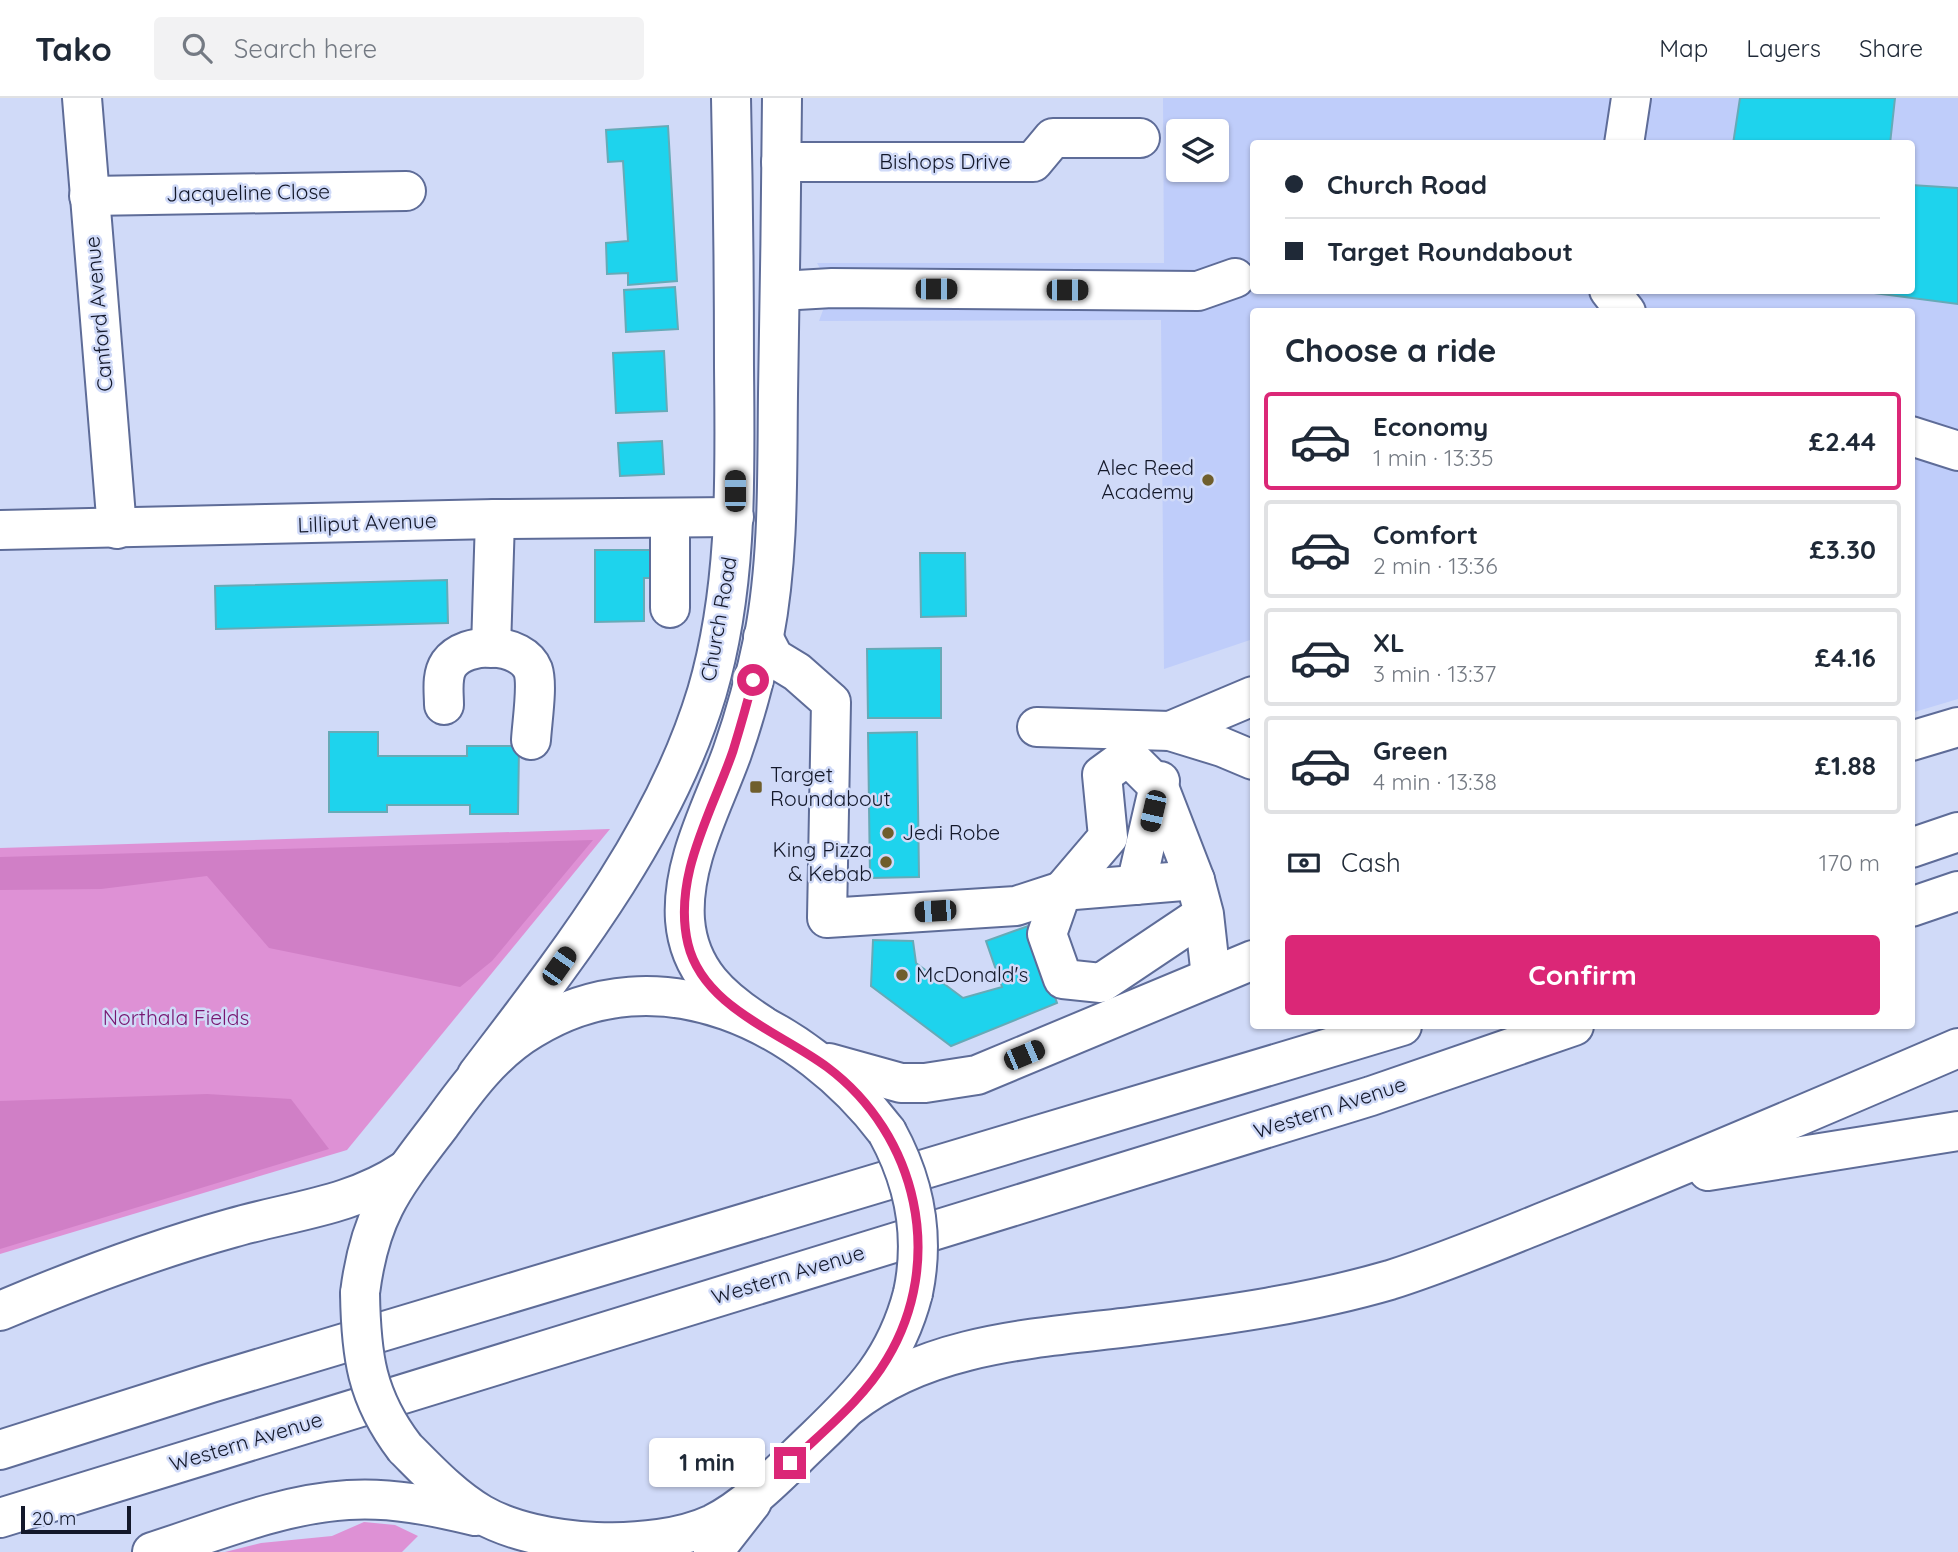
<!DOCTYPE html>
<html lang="en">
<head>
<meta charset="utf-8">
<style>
	body { margin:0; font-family:Quicksand,sans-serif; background:#f2f2f3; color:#1f2937; height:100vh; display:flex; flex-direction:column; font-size:26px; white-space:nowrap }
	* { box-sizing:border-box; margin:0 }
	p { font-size:23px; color:#747a83 }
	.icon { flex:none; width:38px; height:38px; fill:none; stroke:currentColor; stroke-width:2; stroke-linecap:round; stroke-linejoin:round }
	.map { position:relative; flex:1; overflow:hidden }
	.side { position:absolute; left:1250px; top:210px; width:665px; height:721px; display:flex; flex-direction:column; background:#fff; border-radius:7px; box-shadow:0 2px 5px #0004 }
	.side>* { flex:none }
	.hud { position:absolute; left:1250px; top:42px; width:665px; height:154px; border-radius:7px; box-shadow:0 2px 5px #0004; display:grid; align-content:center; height:154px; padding:0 35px; background:#fff }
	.buttons { position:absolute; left:1166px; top:21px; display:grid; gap:14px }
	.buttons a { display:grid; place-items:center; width:63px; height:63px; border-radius:7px; background:#fff; box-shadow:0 2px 5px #0004; font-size:35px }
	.scale { position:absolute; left:21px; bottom:18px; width:110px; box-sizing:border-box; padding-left:7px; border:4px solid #13182a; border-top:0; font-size:19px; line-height:24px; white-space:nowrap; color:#13182a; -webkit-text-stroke:5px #d0daf8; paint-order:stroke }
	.end { position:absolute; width:32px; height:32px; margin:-16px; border:9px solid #db2777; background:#fff; box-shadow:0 0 0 4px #fff }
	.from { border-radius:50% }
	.bubble { position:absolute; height:49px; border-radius:7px; background:#fff; box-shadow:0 2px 5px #0004; font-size:23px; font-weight:700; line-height:49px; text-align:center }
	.car { position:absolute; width:21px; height:42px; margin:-21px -10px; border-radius:9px; box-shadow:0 0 5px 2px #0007; background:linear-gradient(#222 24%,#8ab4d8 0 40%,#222 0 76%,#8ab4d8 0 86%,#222 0) }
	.hud b { display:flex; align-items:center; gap:24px; height:66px; font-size:26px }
	.hud b+b { border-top:2px solid #e0e1e3 }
	.hud i { width:18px; height:18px; background:#1f2937 }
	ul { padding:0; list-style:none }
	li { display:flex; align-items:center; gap:21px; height:98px; margin:0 14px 10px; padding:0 21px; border:4px solid #e0e1e3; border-radius:7px }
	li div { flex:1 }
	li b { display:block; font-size:26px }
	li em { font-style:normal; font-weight:700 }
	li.on { border-color:#db2777 }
	li>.icon { width:63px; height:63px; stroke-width:1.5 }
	h2 { padding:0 35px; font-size:32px; line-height:84px }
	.pay { display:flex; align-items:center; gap:18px; height:77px; padding:0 35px; font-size:26px }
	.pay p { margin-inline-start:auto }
	.cta { display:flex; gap:14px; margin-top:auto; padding:14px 35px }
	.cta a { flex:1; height:80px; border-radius:7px; background:#db2777; color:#fff; font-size:28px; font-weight:700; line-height:80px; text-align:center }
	header { display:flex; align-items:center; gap:42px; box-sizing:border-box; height:98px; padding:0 35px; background:#fff; border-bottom:2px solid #e0e1e3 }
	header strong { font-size:33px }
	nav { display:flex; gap:38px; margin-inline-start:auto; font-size:24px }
	.search { width:490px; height:63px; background:#f2f2f3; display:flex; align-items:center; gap:18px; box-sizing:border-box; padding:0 24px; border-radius:7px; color:#747a83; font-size:26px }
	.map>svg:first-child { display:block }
	.built { fill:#bfcdfa; fill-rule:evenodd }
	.green { fill:#de91d5 }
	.forest { fill:#d07fc6 }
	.building { fill:#1ed3ed; stroke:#66aab7; stroke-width:2 }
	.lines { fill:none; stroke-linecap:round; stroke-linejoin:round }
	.minor-casing { stroke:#5e6c98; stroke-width:42 }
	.major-casing { stroke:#5e6c98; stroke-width:42 }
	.highway-casing { stroke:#5e6c98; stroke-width:42 }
	.minor { stroke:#fff; stroke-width:38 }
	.major { stroke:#fff; stroke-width:38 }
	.highway { stroke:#fff; stroke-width:38 }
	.highway-bridge-casing { stroke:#5e6c98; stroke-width:42; stroke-linecap:butt }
	.highway-bridge { stroke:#fff; stroke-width:38 }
	.route { stroke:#db2777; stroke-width:9 }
	.poi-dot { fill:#6f5e2c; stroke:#d0daf8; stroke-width:2.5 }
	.labels { text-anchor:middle; stroke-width:5; stroke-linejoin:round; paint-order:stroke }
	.street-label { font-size:21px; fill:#13182a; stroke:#d0daf8 }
	.poi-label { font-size:21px; fill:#13182a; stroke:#d0daf8; text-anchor:start }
	.park-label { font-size:21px; fill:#771670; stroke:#d0daf8 }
</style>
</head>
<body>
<header>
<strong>Tako</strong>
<div class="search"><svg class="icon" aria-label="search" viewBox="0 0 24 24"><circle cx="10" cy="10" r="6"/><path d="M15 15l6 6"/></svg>Search here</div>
<nav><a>Map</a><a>Layers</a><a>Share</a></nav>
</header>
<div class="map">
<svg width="1958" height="1454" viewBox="0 0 1958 1454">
	<rect width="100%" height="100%" fill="#d0daf8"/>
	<path class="built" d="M1163 0H1958V601L1911 615V214H1253V541L1164 571 1161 222 819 223 831 190 817 165H1164ZM1178 33H1216V72H1178ZM1253 46H1911V192H1253Z"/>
	<g class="green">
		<polygon points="610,731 347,1052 0,1156 0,750"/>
		<polygon points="364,1424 395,1427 418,1438 402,1454 225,1454 261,1445 332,1438"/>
	</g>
	<g class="forest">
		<polygon points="593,742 492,863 460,889 269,850 207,778 101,791 0,792 0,759"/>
		<polygon points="207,996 291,1001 329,1051 0,1151 0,1003"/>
	</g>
	<g class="building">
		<polygon points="1740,0 1895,0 1890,46 1733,46"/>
		<polygon points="668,28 677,183 628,187 628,175 607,176 606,145 628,143 623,63 608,64 606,32"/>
		<polygon points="1911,87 1958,90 1958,206 1851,192 1911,192"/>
		<polygon points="675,189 678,231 626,234 624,192"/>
		<polygon points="664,253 667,313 616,315 613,255"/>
		<polygon points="662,343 664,376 620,378 618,345"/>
		<polygon points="595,452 665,452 664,480 644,480 644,523 595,524"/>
		<polygon points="920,455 965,455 966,518 921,519"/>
		<polygon points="447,482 448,525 216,531 215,488"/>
		<polygon points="941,550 941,620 868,620 867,551"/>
		<polygon points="329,634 378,634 378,658 467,658 467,648 519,648 518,716 470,716 470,707 387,707 387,714 329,714"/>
		<polygon points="917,634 919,779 870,780 868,635"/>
		<polygon points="1031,827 1057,905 951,948 871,888 873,842 913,843 916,865 963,900 1002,889 986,843"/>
	</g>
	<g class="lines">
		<g class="minor-casing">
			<g id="minor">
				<polyline points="82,0 117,431"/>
				<polyline points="1624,46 1631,0"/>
				<polyline points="781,64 1033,64 1053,40 1140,40"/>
				<polyline points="89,98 406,93"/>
				<polyline points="1609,192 1626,214"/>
				<polyline points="780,193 832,190 1198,193 1235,180"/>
				<polyline points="1911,338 1958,353"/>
				<polyline points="670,420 670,510"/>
				<polyline points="0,432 495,421 734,419"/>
				<polyline points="763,539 774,560 797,574 831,604 827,820 1016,808 1062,793 1195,782"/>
				<polyline points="491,550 495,421"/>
				<path d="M444 607C444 594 441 578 449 566 466 542 522 544 533 572 538 587 532 624 531 642"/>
				<polyline points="1037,629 1170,633 1222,649 1253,662"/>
				<polyline points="1170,633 1253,598"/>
				<polyline points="1136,787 1160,683"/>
				<polyline points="1204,816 1101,885 1063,881 1047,836 1062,793 1108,739 1102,677 1128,658 1159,689 1195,782 1204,816 1211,879"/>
			</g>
		</g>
		<g class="major-casing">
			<polyline id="major" points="713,1454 752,1404"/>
		</g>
		<g class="highway-casing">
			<g id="highway">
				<polyline points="1911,643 1958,629"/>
				<polyline points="1911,750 1958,734"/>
				<polyline points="1911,809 1958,793"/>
				<path d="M762 927C721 901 689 873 685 822 681 764 713 708 732 655 745 618 756 577 764 538 779 459 777 376 778 296 780 197 781 99 782 0"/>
				<polyline points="829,965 901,985 925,985 977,977 1253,862"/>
				<path d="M477 977C566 860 664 737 707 594 738 488 735 378 734 269 734 180 733 90 731 0"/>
				<polyline points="1708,1073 1958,1033"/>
				<path d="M360 1195C370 1115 394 1088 441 1026 467 990 493 954 532 931 660 852 805 926 887 1034"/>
				<path d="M0 1213C76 1181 153 1152 232 1130 291 1113 352 1108 404 1073"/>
				<path d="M849 1308C932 1242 1046 1240 1146 1227 1227 1217 1311 1205 1390 1182 1450 1163 1508 1138 1566 1115 1698 1062 1828 1006 1958 950"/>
				<path d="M405 1350C428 1373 452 1399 481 1416 538 1449 653 1454 713 1426 752 1406 783 1371 815 1341 863 1295 896 1261 913 1195"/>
				<polyline points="0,1352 211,1285 1402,928"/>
				<polyline points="0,1420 1371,998 1574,928"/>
				<path d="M152 1454C215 1434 281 1406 348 1402 391 1399 433 1408 475 1418"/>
			</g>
		</g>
		<use href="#minor" class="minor"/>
		<use href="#major" class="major"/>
		<use href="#highway" class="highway"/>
		<g class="highway-bridge-casing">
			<g id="highway-bridge">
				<path d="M887 1034C915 1085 925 1138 913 1195"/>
				<path d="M360 1195C361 1257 366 1299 405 1350"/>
			</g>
		</g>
		<use href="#highway-bridge" class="highway-bridge"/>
	</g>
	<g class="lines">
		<path class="route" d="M753 582C747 606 740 630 733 653 712 714 672 779 688 846 703 909 780 934 827 969 918 1037 946 1163 887 1261 863 1302 823 1333 790 1365"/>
	</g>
	<g class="poi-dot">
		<circle cx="1208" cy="382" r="7"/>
		<rect x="749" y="682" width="14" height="14" rx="3.5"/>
		<circle cx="888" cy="735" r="7"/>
		<circle cx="886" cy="764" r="7"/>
		<circle cx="902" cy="877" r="7"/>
	</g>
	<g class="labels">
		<g class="street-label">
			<text x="945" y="71">Bishops Drive</text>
			<text transform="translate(248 95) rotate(-1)" y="7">Jacqueline Close</text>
			<text transform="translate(99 216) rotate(-95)" y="7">Canford Avenue</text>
			<text transform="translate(367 425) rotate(-2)" y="7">Lilliput Avenue</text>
			<text transform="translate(719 521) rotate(-80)" y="7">Church Road</text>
			<text transform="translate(1330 1010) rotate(-18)" y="7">Western Avenue</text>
			<text transform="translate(788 1177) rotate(-17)" y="7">Western Avenue</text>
			<text transform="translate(246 1344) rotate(-17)" y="7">Western Avenue</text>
		</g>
		<g class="poi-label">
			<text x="1194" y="377" text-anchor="end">Alec Reed<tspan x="1194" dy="24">Academy</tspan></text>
			<text x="770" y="684">Target<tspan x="770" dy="24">Roundabout</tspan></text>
			<text x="902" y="742">Jedi Robe</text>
			<text x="872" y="759" text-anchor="end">King Pizza<tspan x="872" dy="24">&amp; Kebab</tspan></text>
			<text x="916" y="884">McDonald's</text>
		</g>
		<g class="park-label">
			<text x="176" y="927">Northala Fields</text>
		</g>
	</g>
</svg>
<div class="buttons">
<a><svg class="icon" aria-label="layers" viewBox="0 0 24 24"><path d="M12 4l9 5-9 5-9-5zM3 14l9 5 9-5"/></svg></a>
</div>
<div class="scale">20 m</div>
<i class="end from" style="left:753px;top:582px"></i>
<i class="end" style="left:790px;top:1365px"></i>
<div class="bubble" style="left:649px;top:1340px;width:116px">1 min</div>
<i class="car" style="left:936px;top:191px;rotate:90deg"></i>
<i class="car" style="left:1067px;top:192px;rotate:90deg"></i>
<i class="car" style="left:735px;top:393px;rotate:0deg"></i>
<i class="car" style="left:1153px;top:713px;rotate:193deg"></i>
<i class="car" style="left:935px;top:813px;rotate:266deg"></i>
<i class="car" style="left:559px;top:868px;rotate:35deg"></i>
<i class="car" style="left:1024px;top:957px;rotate:67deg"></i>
<div class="hud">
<b><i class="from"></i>Church Road</b>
<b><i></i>Target Roundabout</b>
</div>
<section class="side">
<h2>Choose a ride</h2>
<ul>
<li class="on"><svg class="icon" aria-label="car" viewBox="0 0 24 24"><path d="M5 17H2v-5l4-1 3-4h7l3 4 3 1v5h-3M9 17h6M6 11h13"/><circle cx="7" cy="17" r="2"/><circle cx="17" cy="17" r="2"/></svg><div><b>Economy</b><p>1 min · 13:35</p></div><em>£2.44</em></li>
<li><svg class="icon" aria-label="car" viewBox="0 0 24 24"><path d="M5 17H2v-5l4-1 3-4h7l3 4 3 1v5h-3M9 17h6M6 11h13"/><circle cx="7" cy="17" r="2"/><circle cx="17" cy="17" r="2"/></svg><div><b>Comfort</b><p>2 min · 13:36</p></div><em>£3.30</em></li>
<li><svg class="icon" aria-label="car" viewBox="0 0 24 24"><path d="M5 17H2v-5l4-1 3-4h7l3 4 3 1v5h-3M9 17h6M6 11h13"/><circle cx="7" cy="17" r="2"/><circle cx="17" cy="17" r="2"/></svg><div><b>XL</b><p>3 min · 13:37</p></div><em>£4.16</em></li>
<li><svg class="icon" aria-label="car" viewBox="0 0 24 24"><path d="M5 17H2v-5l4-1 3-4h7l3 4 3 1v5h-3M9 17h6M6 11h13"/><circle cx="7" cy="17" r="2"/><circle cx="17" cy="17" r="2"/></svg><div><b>Green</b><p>4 min · 13:38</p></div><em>£1.88</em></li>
</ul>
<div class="pay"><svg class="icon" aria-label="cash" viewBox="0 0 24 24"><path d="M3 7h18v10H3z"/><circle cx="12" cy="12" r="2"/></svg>Cash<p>170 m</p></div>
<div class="cta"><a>Confirm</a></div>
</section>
</div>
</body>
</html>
